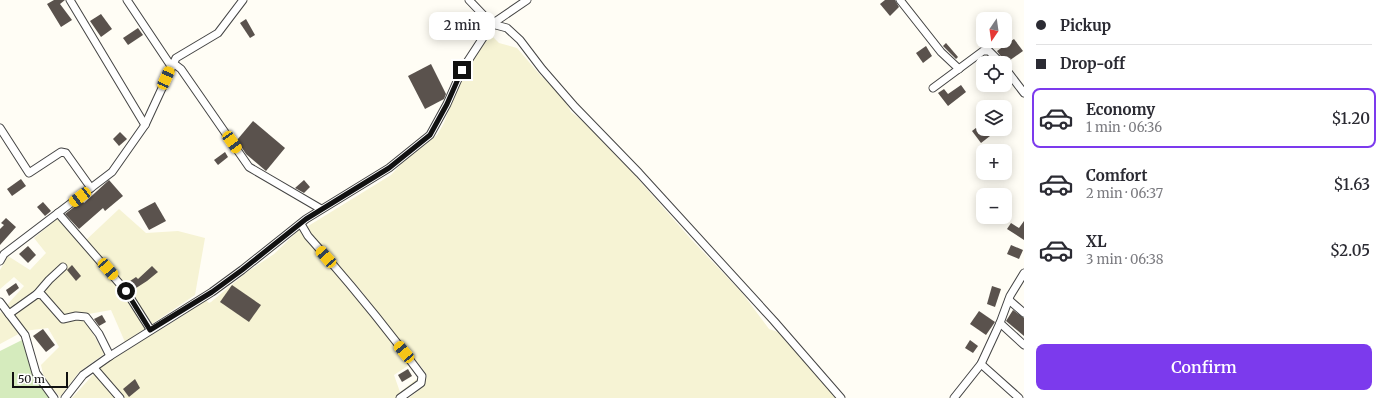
<!DOCTYPE html>
<html lang="en">
<head>
<meta charset="utf-8">
<style>
	body { margin:0; font-family:Merriweather,serif; background:#f2f2f3; color:#2b2b33; height:100vh; display:flex; flex-direction:column; font-size:15px; white-space:nowrap }
	* { box-sizing:border-box; margin:0 }
	p { font-size:13px; color:#7c7c81 }
	.icon { flex:none; width:22px; height:22px; fill:none; stroke:currentColor; stroke-width:2; stroke-linecap:round; stroke-linejoin:round }
	.map { position:relative; flex:1; overflow:hidden }
	.drawer { display:flex; flex-direction:column; background:#fff; width:360px }
	.drawer>* { flex:none }
	.hud { display:grid; align-content:center; height:88px; padding:0 12px; background:#fff }
	.needle { width:26px; rotate:193deg }
	.tools { position:absolute; left:976px; top:12px; display:grid; gap:8px }
	.tools a { display:grid; place-items:center; width:36px; height:36px; border-radius:8px; background:#fff; box-shadow:0 2px 10px #0003; font-size:20px }
	.scale { position:absolute; left:12px; bottom:10px; width:56px; box-sizing:border-box; padding-left:4px; border:2px solid #111; border-top:0; font-size:11px; line-height:14px; white-space:nowrap; color:#111; -webkit-text-stroke:3px #fff; paint-order:stroke }
	.end { position:absolute; width:18px; height:18px; margin:-9px; border:5px solid #111; background:#fff; box-shadow:0 0 0 2px #fff }
	.from { border-radius:50% }
	.bubble { position:absolute; height:28px; border-radius:8px; background:#fff; box-shadow:0 2px 10px #0003; font-size:13px; font-weight:600; line-height:28px; text-align:center }
	.car { position:absolute; width:12px; height:24px; margin:-12px -6px; border-radius:5px; box-shadow:0 0 3px 1px #0007; background:linear-gradient(#f5c518 24%,#345 0 40%,#f5c518 0 76%,#345 0 86%,#f5c518 0) }
	.hud b { display:flex; align-items:center; gap:14px; height:38px; font-size:15px }
	.hud b+b { border-top:1px solid #e1e1e2 }
	.hud i { width:10px; height:10px; background:#2b2b33 }
	ul { padding:0; list-style:none }
	li { display:flex; align-items:center; gap:12px; height:60px; margin:0 8px 6px; padding:0 4px; border:2px solid transparent; border-radius:8px }
	li div { flex:1 }
	li b { display:block; font-size:15px }
	li em { font-style:normal; font-weight:600 }
	li.active { border-color:#7c3aed }
	li>.icon { width:36px; height:36px; stroke-width:1.5 }
	.cta { display:flex; gap:8px; margin-top:auto; padding:8px 12px }
	.cta a { flex:1; height:46px; border-radius:8px; background:#7c3aed; color:#fff; font-size:16px; font-weight:600; line-height:46px; text-align:center }
	main { display:flex; flex:1; min-height:0 }
	.map>svg:first-child { display:block }
	.farmland { fill:#f6f3d4 }
	.green { fill:#d5ebbd }
	.building { fill:#5a524d }
	.lines { fill:none; stroke-linecap:round; stroke-linejoin:round }
	.street-casing { stroke:#444; stroke-width:9 }
	.street { stroke:#fff; stroke-width:7 }
	.route { stroke:#111; stroke-width:5 }
</style>
</head>
<body>
<main>
<div class="map">
<svg width="1024" height="398" viewBox="0 0 1024 398">
	<rect width="100%" height="100%" fill="#fffdf5"/>
	<g class="farmland">
		<polygon points="491,35 499,43 517,48 541,76 562,94 571,112 585,123 631,171 690,238 743,294 769,329 781,333 785,341 806,360 814,373 838,398 409,398 424,386 424,382 427,376 423,369 373,309 363,293 305,228 391,175 406,159 437,135 444,123 452,101 463,76 472,60"/>
		<polygon points="119,209 146,233 178,231 205,238 195,295 125,342 111,310 83,315 104,354 79,372 60,397 44,378 41,365 59,347 48,328 24,331 0,344 0,313 24,286 14,277 0,289 0,270 8,256 30,270 46,253 34,238 57,219 76,238 85,241"/>
		<polygon points="301,228 308,241 322,255 396,346 409,365 394,375 400,392 418,378 419,380 398,398 72,398 100,367 184,315 203,301 206,300 209,303 211,302 247,272 274,254"/>
	</g>
	<polygon class="green" points="24,339 26,342 30,368 49,398 0,398 0,351"/>
	<g class="building">
		<polygon points="54,0 65,0 60,4 72,20 61,27 47,4"/>
		<polygon points="885,0 895,0 899,7 890,16 880,4"/>
		<polygon points="101,14 112,29 101,37 90,21"/>
		<polygon points="246,19 255,35 250,38 240,23"/>
		<polygon points="138,28 143,35 128,45 123,38"/>
		<polygon points="1014,39 1023,51 1006,63 997,51"/>
		<polygon points="946,43 958,57 956,59 943,46"/>
		<polygon points="926,46 932,56 923,63 916,53"/>
		<polygon points="431,64 446,94 444,99 425,109 408,76"/>
		<polygon points="961,85 966,92 948,106 938,93 944,89 948,94"/>
		<polygon points="253,121 285,148 266,171 246,154 237,140"/>
		<polygon points="981,124 990,136 981,143 972,131"/>
		<polygon points="120,132 127,139 119,146 113,139"/>
		<polygon points="225,152 228,157 218,165 214,160"/>
		<polygon points="21,179 26,186 12,196 7,189"/>
		<polygon points="109,180 123,196 105,211 103,208 79,229 65,214 82,201 84,203"/>
		<polygon points="304,180 310,187 304,193 295,188"/>
		<polygon points="43,202 51,211 45,216 37,207"/>
		<polygon points="155,202 166,221 149,230 138,211"/>
		<polygon points="6,218 16,227 0,245 0,229 4,225 1,223"/>
		<polygon points="1024,221 1024,240 1007,229 1011,223 1019,228"/>
		<polygon points="1011,245 1023,250 1019,259 1007,254"/>
		<polygon points="28,246 36,255 28,263 19,254"/>
		<polygon points="72,265 81,276 76,281 67,270"/>
		<polygon points="152,266 158,272 147,281 133,290 127,283 136,277 138,279"/>
		<polygon points="16,283 19,288 9,296 6,290"/>
		<polygon points="232,285 261,305 249,322 220,302"/>
		<polygon points="992,286 1001,289 995,307 987,304"/>
		<polygon points="1013,310 1024,318 1024,336 1006,321"/>
		<polygon points="979,311 995,322 986,335 970,324"/>
		<polygon points="102,315 106,322 99,326 94,319"/>
		<polygon points="43,329 55,345 46,352 33,336"/>
		<polygon points="970,340 978,346 973,353 965,348"/>
		<polygon points="408,369 412,376 402,382 398,375"/>
		<polygon points="135,379 140,388 129,397 123,389"/>
	</g>
	<g class="lines">
		<g class="street-casing">
			<g id="street">
				<polyline points="70,0 145,125"/>
				<polyline points="127,0 171,66"/>
				<polyline points="469,0 492,24 507,28 520,40 542,69 575,107 639,173 774,321 841,398"/>
				<polyline points="900,0 941,52 959,69"/>
				<polyline points="173,63 181,69 249,167 321,209"/>
				<polyline points="1005,68 1024,93"/>
				<polyline points="933,88 983,51 989,51 1001,63"/>
				<polyline points="0,128 29,173 61,152 66,153 91,188"/>
				<polyline points="58,213 126,291 150,329"/>
				<path d="M301 224 308 236C348 281 386 327 422 376L421 383 400 398"/>
				<polyline points="0,261 4,254 112,172 145,125 176,58 218,33 243,0"/>
				<polyline points="37,294 49,280 63,267"/>
				<polyline points="1009,300 1024,313"/>
				<polyline points="0,302 9,314 37,294 42,295 63,319 76,316 86,317 99,334 110,356"/>
				<polyline points="9,314 25,335 36,373 54,398"/>
				<polyline points="1000,323 1024,345"/>
				<polyline points="981,364 1019,398"/>
				<polyline points="94,368 120,398"/>
				<polyline points="65,398 83,375 110,356 212,292 242,270 306,219 389,168 430,135 447,104 462,70 492,24 527,0"/>
				<polyline points="954,398 981,364 1000,323 1010,296 1024,273"/>
			</g>
		</g>
		<use href="#street" class="street"/>
	</g>
	<g class="lines">
		<polyline class="route" points="126,291 150,330 212,292 242,270 306,219 389,168 430,135 447,104 462,70"/>
	</g>
</svg>
<div class="tools">
<a><svg class="needle" viewBox="-14 -14 28 28"><path d="M0-13l5 13h-10z" fill="#e53935"/><path d="M0 13l5-13h-10z" fill="#7c7c81"/></svg></a>
<a><svg class="icon" aria-label="locate" viewBox="0 0 24 24"><circle cx="12" cy="12" r="6"/><path d="M12 2v4M12 18v4M2 12h4M18 12h4"/></svg></a>
<a><svg class="icon" aria-label="layers" viewBox="0 0 24 24"><path d="M12 4l9 5-9 5-9-5zM3 14l9 5 9-5"/></svg></a>
<a>+</a>
<a>−</a>
</div>
<div class="scale">50 m</div>
<i class="end from" style="left:126px;top:291px"></i>
<i class="end" style="left:462px;top:70px"></i>
<div class="bubble" style="left:429px;top:12px;width:66px">2 min</div>
<i class="car" style="left:166px;top:78px;rotate:24deg"></i>
<i class="car" style="left:232px;top:142px;rotate:145deg"></i>
<i class="car" style="left:80px;top:197px;rotate:233deg"></i>
<i class="car" style="left:326px;top:257px;rotate:319deg"></i>
<i class="car" style="left:108px;top:269px;rotate:139deg"></i>
<i class="car" style="left:404px;top:352px;rotate:320deg"></i>
</div>
<section class="drawer">
<div class="hud">
<b><i class="from"></i>Pickup</b>
<b><i></i>Drop-off</b>
</div>
<ul>
<li class="active"><svg class="icon" aria-label="car" viewBox="0 0 24 24"><path d="M5 17H2v-5l4-1 3-4h7l3 4 3 1v5h-3M9 17h6M6 11h13"/><circle cx="7" cy="17" r="2"/><circle cx="17" cy="17" r="2"/></svg><div><b>Economy</b><p>1 min · 06:36</p></div><em>$1.20</em></li>
<li><svg class="icon" aria-label="car" viewBox="0 0 24 24"><path d="M5 17H2v-5l4-1 3-4h7l3 4 3 1v5h-3M9 17h6M6 11h13"/><circle cx="7" cy="17" r="2"/><circle cx="17" cy="17" r="2"/></svg><div><b>Comfort</b><p>2 min · 06:37</p></div><em>$1.63</em></li>
<li><svg class="icon" aria-label="car" viewBox="0 0 24 24"><path d="M5 17H2v-5l4-1 3-4h7l3 4 3 1v5h-3M9 17h6M6 11h13"/><circle cx="7" cy="17" r="2"/><circle cx="17" cy="17" r="2"/></svg><div><b>XL</b><p>3 min · 06:38</p></div><em>$2.05</em></li>
</ul>
<div class="cta"><a>Confirm</a></div>
</section>
</main>
</body>
</html>
